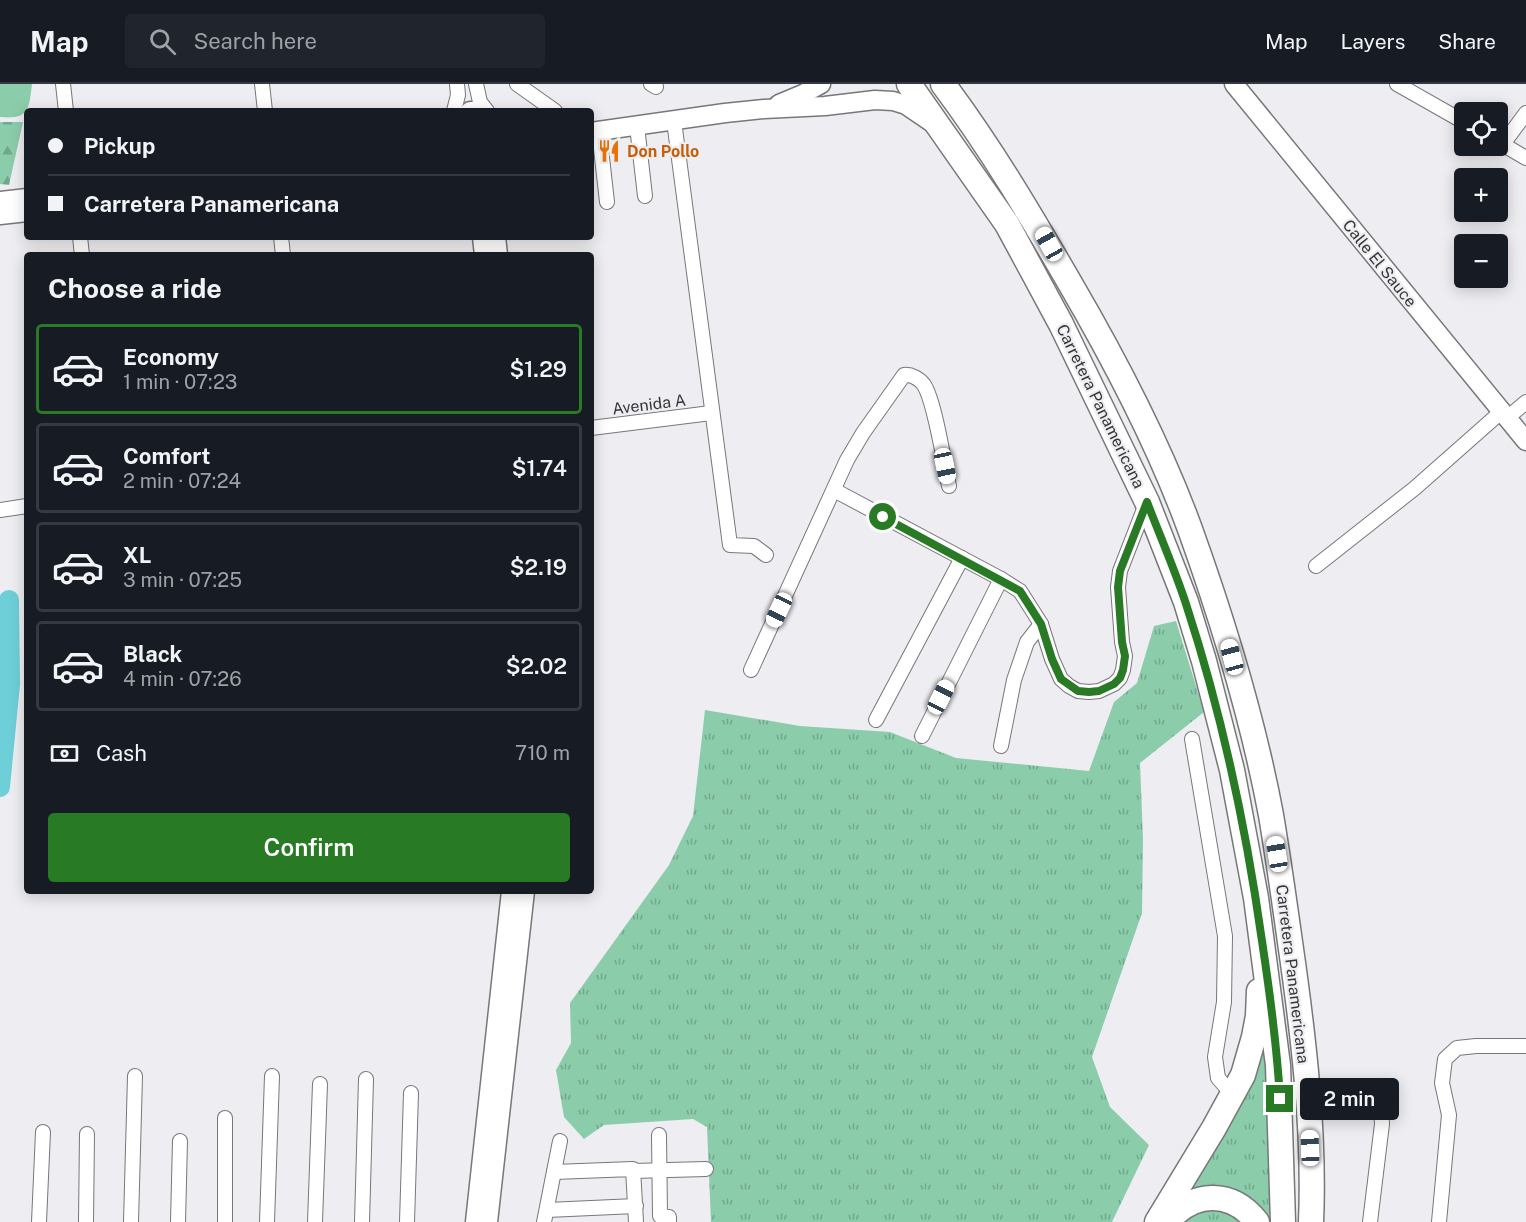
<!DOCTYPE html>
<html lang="en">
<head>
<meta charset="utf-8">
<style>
	body { margin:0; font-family:"Public Sans",sans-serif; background:#20242c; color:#f1f3f6; height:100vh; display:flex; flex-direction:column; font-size:22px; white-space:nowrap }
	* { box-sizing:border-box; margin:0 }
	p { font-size:20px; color:#9ea1a6 }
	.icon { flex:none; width:33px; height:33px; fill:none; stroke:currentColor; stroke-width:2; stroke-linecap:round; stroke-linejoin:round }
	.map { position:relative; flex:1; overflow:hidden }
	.sheet { position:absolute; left:24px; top:168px; width:570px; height:642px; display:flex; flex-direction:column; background:#171b24; border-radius:6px; box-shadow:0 3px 15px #0003 }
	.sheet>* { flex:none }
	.top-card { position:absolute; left:24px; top:24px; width:570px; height:132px; border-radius:6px; box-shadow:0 3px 15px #0003; display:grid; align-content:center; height:132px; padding:0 24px; background:#171b24 }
	.buttons { position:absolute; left:1454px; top:18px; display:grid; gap:12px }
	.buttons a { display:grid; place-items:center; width:54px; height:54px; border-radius:6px; background:#171b24; box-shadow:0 3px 15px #0003; font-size:30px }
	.end { position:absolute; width:27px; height:27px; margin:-14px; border:8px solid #287a25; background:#fff; box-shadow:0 0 0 3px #fff }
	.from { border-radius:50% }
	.bubble { position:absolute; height:42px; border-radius:6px; background:#171b24; box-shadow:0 3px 15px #0003; font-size:20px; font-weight:600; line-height:42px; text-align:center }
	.car { position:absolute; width:18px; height:36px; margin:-18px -9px; border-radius:8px; box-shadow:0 0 4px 2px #0007; background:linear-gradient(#fff 24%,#345 0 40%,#fff 0 76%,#345 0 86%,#fff 0) }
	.top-card b { display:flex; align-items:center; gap:21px; height:57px; font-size:22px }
	.top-card b+b { border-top:2px solid #363941 }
	.top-card i { width:15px; height:15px; background:#f1f3f6 }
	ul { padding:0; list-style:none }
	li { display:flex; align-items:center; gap:18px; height:90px; margin:0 12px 9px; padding:0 12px; border:3px solid #363941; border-radius:6px }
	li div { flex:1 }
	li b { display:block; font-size:22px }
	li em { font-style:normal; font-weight:600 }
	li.active { border-color:#287a25 }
	li>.icon { width:54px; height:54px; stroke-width:1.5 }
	h2 { padding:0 24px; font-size:27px; line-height:72px }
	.pay { display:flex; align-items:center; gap:15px; height:66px; padding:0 24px; font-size:22px }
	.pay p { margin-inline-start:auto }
	.cta { display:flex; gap:12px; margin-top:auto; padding:12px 24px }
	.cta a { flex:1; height:69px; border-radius:6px; background:#287a25; color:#fff; font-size:24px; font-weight:600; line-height:69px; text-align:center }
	header { display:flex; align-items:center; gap:36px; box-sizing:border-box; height:84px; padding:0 30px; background:#171b24; border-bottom:2px solid #363941 }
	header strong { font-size:28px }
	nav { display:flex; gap:33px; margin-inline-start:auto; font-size:21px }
	.search { width:420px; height:54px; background:#20242c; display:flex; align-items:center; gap:15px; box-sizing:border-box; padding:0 21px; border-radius:6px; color:#9ea1a6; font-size:22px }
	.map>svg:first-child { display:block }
	.grass { fill:url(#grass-tufts) }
	.forest { fill:url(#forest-firs) }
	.garden { fill:#8bcdab }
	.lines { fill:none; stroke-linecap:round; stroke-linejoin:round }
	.river { stroke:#6ecfd8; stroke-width:20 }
	.street-casing { stroke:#77777a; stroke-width:16 }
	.secondary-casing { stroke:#77777a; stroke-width:21 }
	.highway-casing { stroke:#77777a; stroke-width:27 }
	.street { stroke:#fff; stroke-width:14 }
	.secondary { stroke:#fff; stroke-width:18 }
	.highway { stroke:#fff; stroke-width:24 }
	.route { stroke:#287a25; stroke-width:8 }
	.labels { text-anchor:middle; stroke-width:4.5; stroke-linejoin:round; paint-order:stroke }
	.food-label { font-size:16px; font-weight:bold; fill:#c56008; stroke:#eeeef2; text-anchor:start }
	.street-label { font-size:16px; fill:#353536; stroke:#eeeef2 }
</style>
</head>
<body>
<header>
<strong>Map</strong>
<div class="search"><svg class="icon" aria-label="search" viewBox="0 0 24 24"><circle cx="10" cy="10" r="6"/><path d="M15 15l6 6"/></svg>Search here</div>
<nav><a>Map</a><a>Layers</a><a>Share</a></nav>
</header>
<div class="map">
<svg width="1526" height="1138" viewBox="0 0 1526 1138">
	<defs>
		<pattern id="grass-tufts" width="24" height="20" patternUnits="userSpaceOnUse" patternTransform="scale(1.5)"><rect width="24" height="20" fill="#8bcdab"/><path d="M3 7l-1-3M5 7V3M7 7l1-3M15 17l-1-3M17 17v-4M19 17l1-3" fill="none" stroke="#72a78c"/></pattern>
		<pattern id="forest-firs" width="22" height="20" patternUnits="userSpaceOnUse" patternTransform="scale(1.5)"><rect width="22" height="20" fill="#8bcdab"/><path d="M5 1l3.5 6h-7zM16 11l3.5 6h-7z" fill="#72a78c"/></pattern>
	</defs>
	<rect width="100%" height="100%" fill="#eeeef2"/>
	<g class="grass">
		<polygon points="1176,537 1204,628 1140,679 1143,755 1142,829 1092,973 1110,1023 1149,1061 1112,1138 711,1138 707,1043 693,1035 604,1041 584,1055 564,1033 556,986 571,959 570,919 669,781 693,732 705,626 800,642 890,648 956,674 1089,687 1114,618 1137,599 1154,542"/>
		<polygon points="1266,929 1274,1138 1265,1138 1183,1112"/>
		<polygon points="1215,1122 1248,1138 1176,1138 1179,1134"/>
	</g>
	<polygon class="forest" points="0,38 23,38 9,101 0,100"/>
	<path class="garden" d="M0 0H32C29 25 29 36 0 33Z"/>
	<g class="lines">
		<polyline class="river" points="0,703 10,600 9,516"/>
		<g class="street-casing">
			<g id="street">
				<polyline points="63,0 66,27"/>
				<polyline points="262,0 265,27"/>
				<polyline points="476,0 480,18 487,27"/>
				<polyline points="517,0 555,27"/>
				<polyline points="651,0 656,3"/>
				<polyline points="1397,0 1464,38"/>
				<polyline points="454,27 458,11 457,0"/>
				<polyline points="674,37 730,461 754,462 766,471"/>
				<polyline points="637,42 645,112"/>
				<polyline points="599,47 607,118"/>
				<polyline points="1497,57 1526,74"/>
				<polyline points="1503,60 1526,29"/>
				<polyline points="80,153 82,171"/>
				<polyline points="281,153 283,171"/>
				<polyline points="1507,334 1526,318"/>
				<polyline points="591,344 711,329"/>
				<polyline points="834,406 1001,495 1020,507 1041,540 1052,575 1061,595 1069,602 1078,607 1089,608 1099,607 1114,600 1120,594 1123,586 1125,572 1122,558 1118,503 1120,487 1146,420"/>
				<polyline points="0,426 27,422"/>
				<polyline points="1316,482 1415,404 1501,328"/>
				<path d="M751 586 847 376 863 349 904 291C911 290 920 295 924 301 935 318 944 379 949 402"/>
				<polyline points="876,636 962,474"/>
				<polyline points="922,652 1001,495"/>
				<polyline points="1192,655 1225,852 1224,918 1215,973 1218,994 1233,1011"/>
				<polyline points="1001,662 1014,596 1027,558 1041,540"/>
				<polyline points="659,1051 660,1132 669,1133 669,1138"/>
				<polyline points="633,1087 706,1085"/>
				<polyline points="554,1088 633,1085 636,1138"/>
				<polyline points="547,1126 636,1122"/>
				<polyline points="39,1138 43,1048"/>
				<polyline points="86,1138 87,1050"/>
				<polyline points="131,1138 135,992"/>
				<polyline points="178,1138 180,1057"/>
				<polyline points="225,1138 225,1034"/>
				<polyline points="267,1138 272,992"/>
				<polyline points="315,1138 320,1000"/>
				<polyline points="362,1138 366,995"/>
				<polyline points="407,1138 411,1009"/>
				<polyline points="544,1138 560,1057"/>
				<polyline points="1370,1138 1382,1040 1381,1024"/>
				<polyline points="1439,1138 1449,1031 1442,999 1445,975 1457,964 1476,962 1526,962"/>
			</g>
		</g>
		<g class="secondary-casing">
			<g id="secondary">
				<polyline points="1234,0 1526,357"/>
				<polyline points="779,20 803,10 821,0"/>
				<polyline points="470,27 481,27"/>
				<polyline points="591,48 725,29 764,25 825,22 875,16 893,17 906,21 931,38"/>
				<polyline points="0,117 27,114"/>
				<polyline points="0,131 27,128"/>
				<polyline points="482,153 484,171"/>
				<polyline points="496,153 498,171"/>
				<polyline points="475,1138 511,807"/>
				<polyline points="488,1138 525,807"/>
			</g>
		</g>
		<g class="highway-casing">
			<g id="highway">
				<polyline points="909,0 1007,140 1061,240 1147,418 1186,518 1204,577 1232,686 1256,814 1278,981 1283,1138"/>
				<path d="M943 0C991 64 1031 132 1071 201 1117 280 1160 362 1191 448 1224 540 1253 635 1271 731 1278 773 1284 815 1290 858 1303 948 1315 1047 1311 1138"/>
				<polyline points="1157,1138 1214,1044 1243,991 1254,953 1258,932 1259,907"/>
				<path d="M1167 1138C1193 1107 1231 1105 1257 1138"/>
			</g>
		</g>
		<use href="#street" class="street"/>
		<use href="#secondary" class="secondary"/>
		<use href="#highway" class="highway"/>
	</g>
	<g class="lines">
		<path class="route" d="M883 433 1020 507 1041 540 1052 575 1061 595 1078 607 1089 608 1099 607 1114 600 1120 594 1123 586 1125 572 1122 558 1118 503 1120 487 1147 418C1160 452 1175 486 1186 520 1222 630 1246 743 1262 857 1270 910 1277 962 1280 1015"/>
	</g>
	<defs>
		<g id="restaurant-bare" transform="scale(1.8)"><path d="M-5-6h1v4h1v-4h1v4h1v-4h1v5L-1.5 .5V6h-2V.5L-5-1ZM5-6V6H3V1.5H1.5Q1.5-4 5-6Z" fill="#e8710a" stroke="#eeeef2" stroke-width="2.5" paint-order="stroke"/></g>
	</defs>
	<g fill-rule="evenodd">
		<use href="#restaurant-bare" x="609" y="67"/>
	</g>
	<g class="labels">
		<g class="food-label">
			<text x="627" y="73">Don Pollo</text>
		</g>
		<g class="street-label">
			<text transform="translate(1380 179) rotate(51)" y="6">Calle El Sauce</text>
			<text transform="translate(649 320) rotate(-7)" y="6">Avenida A</text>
			<text transform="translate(1101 322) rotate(64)" y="6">Carretera Panamericana</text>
			<text transform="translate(1293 890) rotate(83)" y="6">Carretera Panamericana</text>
		</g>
	</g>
</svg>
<div class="buttons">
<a><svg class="icon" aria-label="locate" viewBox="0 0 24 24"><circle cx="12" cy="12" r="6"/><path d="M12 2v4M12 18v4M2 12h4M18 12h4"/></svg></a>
<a>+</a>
<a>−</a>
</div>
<i class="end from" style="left:883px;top:433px"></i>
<i class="end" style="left:1280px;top:1015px"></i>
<div class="bubble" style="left:1300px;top:994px;width:99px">2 min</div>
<i class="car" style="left:1049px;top:160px;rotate:331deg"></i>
<i class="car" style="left:945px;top:382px;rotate:168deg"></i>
<i class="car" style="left:779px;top:526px;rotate:205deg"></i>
<i class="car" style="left:1232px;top:573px;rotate:345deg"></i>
<i class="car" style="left:941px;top:613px;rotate:27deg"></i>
<i class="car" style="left:1277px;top:770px;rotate:351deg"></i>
<i class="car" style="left:1310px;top:1064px;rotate:358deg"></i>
<div class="top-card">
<b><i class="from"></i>Pickup</b>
<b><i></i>Carretera Panamericana</b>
</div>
<section class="sheet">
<h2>Choose a ride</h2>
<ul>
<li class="active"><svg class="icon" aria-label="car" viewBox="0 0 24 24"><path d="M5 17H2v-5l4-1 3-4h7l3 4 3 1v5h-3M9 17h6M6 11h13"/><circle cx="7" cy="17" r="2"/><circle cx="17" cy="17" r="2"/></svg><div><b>Economy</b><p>1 min · 07:23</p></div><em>$1.29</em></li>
<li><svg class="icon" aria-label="car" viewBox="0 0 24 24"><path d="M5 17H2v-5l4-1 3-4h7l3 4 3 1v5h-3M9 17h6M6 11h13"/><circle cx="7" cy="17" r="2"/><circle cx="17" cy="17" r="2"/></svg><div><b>Comfort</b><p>2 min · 07:24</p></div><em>$1.74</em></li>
<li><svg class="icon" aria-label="car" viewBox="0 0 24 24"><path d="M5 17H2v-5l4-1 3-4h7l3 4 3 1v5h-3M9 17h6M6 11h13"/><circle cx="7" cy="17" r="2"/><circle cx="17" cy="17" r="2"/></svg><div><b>XL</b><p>3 min · 07:25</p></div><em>$2.19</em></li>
<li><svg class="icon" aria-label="car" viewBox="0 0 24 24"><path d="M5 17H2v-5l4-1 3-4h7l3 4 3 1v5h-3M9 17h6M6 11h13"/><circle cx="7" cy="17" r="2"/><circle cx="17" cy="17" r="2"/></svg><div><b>Black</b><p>4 min · 07:26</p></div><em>$2.02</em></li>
</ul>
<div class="pay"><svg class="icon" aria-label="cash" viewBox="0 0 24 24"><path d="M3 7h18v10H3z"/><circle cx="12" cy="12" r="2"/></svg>Cash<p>710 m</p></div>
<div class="cta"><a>Confirm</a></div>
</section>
</div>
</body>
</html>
